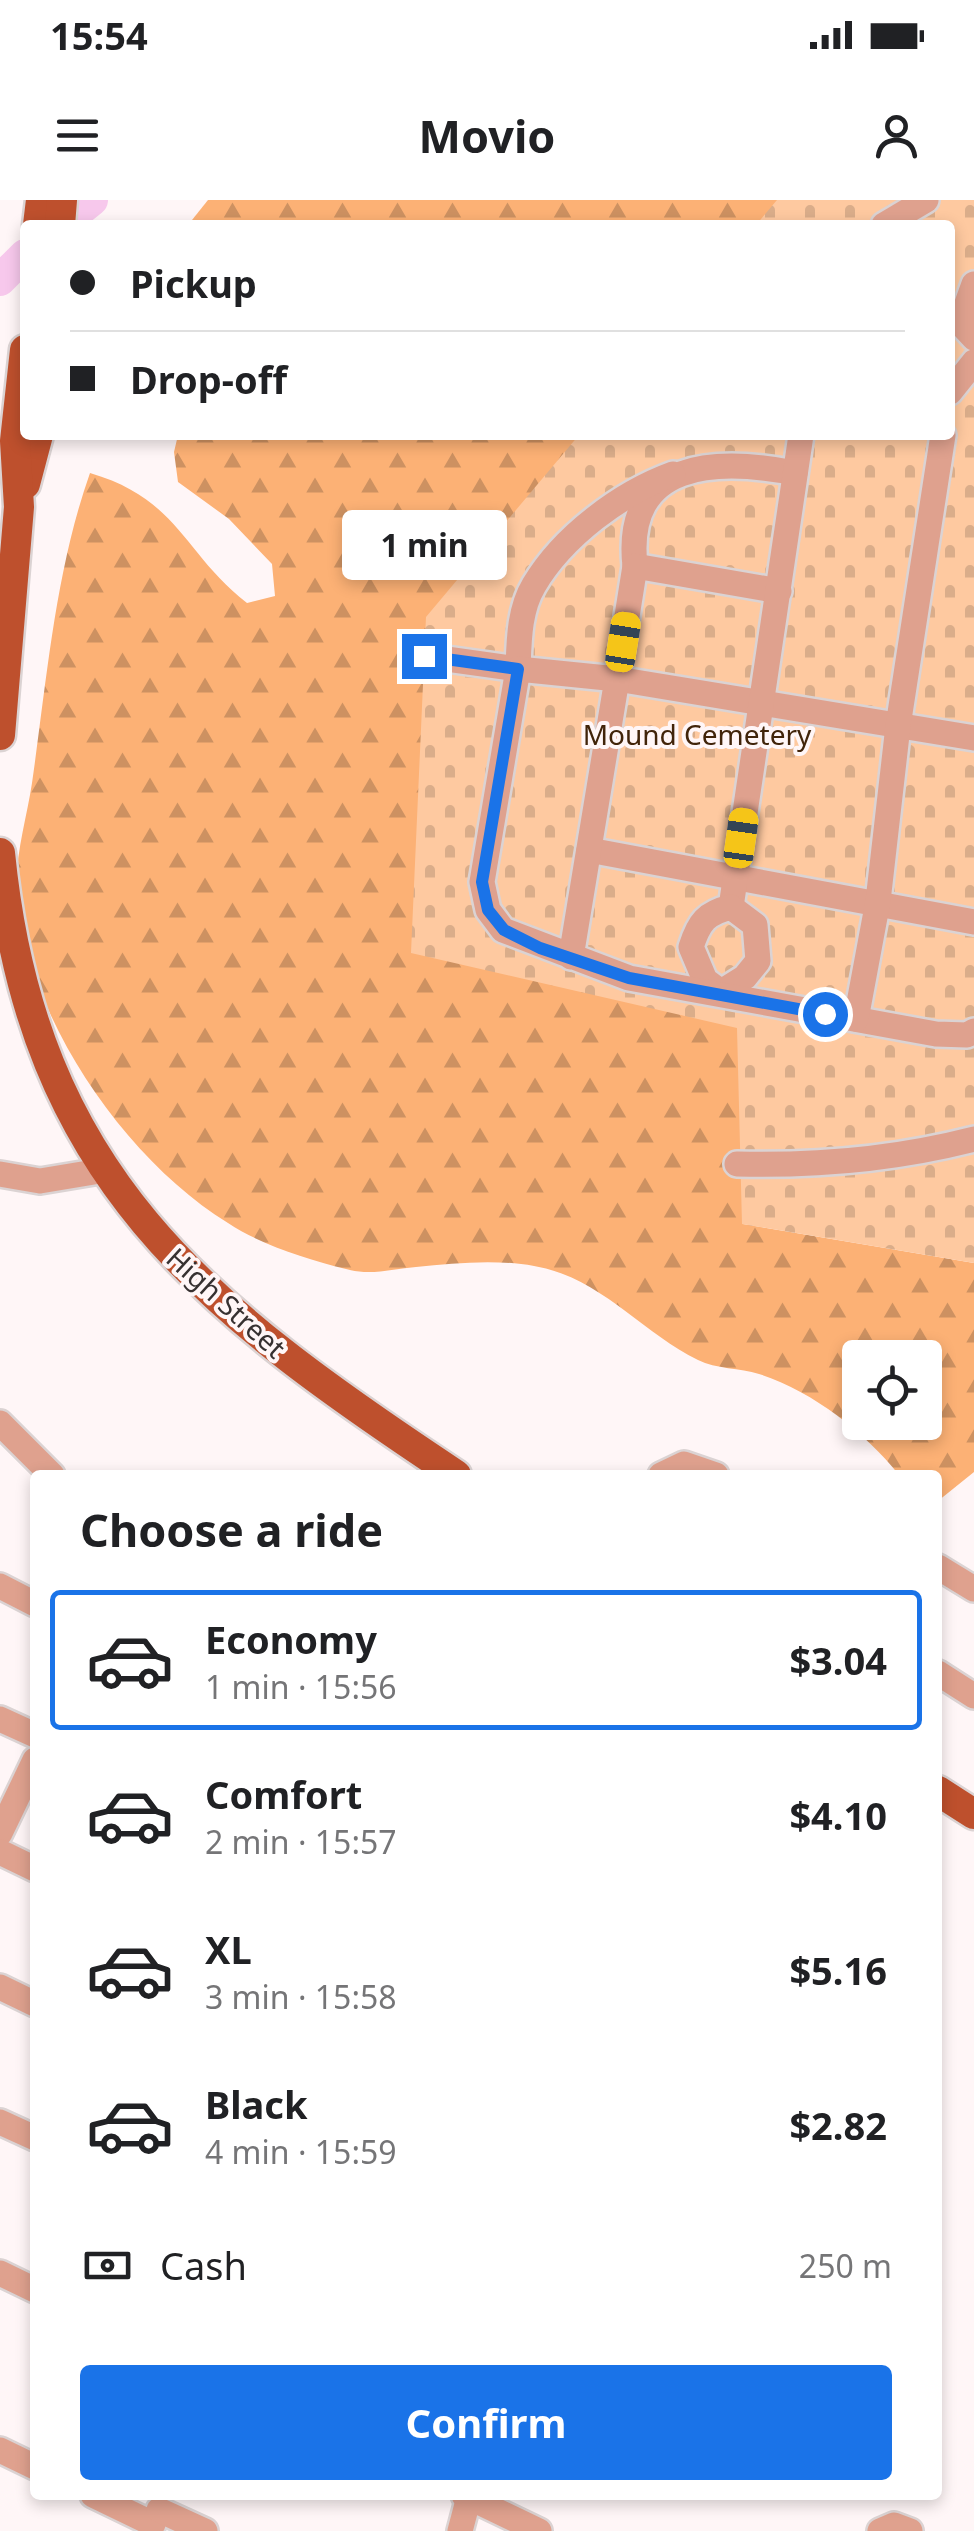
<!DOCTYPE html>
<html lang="en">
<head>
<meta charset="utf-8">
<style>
	body { margin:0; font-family:"Noto Sans",sans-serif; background:#f6f6f6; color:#202124; height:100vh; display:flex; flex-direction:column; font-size:38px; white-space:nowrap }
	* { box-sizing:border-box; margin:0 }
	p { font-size:32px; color:#757577 }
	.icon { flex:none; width:55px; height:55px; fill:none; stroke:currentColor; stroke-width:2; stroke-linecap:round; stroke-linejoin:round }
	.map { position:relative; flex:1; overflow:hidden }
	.side { position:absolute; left:30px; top:1270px; width:912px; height:1030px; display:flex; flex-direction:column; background:#fff; border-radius:10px; box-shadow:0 5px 15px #0003 }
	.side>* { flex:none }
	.top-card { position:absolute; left:20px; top:20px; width:935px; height:220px; border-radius:10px; box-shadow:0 5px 15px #0003; display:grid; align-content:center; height:220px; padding:0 50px; background:#fff }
	.buttons { position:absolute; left:842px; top:1140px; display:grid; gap:20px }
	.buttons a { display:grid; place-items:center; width:100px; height:100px; border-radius:10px; background:#fff; box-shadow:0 5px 15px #0003; font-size:50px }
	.end { position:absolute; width:45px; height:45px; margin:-22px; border:12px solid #1a73e8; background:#fff; box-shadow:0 0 0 5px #fff }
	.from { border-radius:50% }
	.bubble { position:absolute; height:70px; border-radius:10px; background:#fff; box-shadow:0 5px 15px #0003; font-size:32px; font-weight:700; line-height:70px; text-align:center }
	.car { position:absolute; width:30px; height:60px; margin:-30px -15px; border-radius:12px; box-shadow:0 0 8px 2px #0007; background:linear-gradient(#f5c518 24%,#345 0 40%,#f5c518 0 76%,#345 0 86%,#f5c518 0) }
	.top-card b { display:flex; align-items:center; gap:35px; height:95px; font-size:38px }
	.top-card b+b { border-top:2px solid #e0e0e0 }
	.top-card i { width:25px; height:25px; background:#202124 }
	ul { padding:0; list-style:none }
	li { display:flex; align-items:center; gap:30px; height:140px; margin:0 20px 15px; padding:0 30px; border:5px solid transparent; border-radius:10px }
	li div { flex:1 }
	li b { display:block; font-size:38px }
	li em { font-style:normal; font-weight:700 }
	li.selected { border-color:#1a73e8 }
	li>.icon { width:90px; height:90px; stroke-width:1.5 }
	h2 { padding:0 50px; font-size:45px; line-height:120px }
	.pay { display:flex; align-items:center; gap:25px; height:110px; padding:0 50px; font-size:38px }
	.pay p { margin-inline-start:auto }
	.primary-button { display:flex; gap:20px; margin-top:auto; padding:20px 50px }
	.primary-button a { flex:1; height:115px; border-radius:10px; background:#1a73e8; color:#fff; font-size:40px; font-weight:700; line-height:115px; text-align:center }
	.status { display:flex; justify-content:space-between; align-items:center; height:70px; padding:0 50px; background:#fff; direction:ltr }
	.status svg { height:28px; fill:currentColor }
	header { display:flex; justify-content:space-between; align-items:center; height:130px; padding:0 50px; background:#fff; font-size:45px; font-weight:700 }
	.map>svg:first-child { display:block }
	.forest { fill:url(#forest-firs); fill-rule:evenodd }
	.cemetery { fill:url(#cemetery-stones) }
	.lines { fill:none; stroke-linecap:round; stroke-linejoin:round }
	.river { stroke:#f7c8ec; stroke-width:32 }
	.minor-casing { stroke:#dbd3d3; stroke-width:30 }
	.major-casing { stroke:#dbd3d3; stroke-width:35 }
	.minor { stroke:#dfa18e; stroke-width:25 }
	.major { stroke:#be502d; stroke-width:30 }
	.route { stroke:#1a73e8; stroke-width:12 }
	.labels { text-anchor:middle; stroke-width:8; stroke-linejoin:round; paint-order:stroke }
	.park-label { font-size:28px; fill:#41240a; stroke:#fff6f7 }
	.street-label { font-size:28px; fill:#373131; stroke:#fff6f7 }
</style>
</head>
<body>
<div class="status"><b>15:54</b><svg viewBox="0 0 49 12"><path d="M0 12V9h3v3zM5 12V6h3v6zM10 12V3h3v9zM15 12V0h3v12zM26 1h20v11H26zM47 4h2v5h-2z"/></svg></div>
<header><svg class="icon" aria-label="menu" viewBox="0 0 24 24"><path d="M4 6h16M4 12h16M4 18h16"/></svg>Movio<svg class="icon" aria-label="person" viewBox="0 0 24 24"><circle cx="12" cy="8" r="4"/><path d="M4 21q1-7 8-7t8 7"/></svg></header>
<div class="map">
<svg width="974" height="2331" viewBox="0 0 974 2331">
	<defs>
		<pattern id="forest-firs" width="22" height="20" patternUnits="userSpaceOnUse" patternTransform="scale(2.5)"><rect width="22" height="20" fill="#fcb175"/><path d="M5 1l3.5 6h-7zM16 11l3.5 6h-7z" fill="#cd9161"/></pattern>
		<pattern id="cemetery-stones" width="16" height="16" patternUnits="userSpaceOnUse" patternTransform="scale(2.5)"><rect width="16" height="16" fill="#fec9a0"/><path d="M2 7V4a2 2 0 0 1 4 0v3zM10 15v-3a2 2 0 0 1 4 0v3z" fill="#daad8a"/></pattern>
	</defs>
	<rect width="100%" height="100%" fill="#fff6f7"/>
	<g class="forest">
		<polygon points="208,0 974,0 950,25 188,25"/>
		<path d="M178 235H735L873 855 743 1024 974 1063V1272L938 1301V1275H899C866 1233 811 1190 759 1174 740 1168 716 1169 698 1160 641 1132 600 1077 534 1066 496 1059 455 1063 416 1067 392 1069 370 1076 346 1069 307 1059 261 1045 228 1023 124 959 26 816 17 693 14 659 27 617 32 583 47 479 55 372 90 273 179 299 183 353 247 403L275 396 272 364 229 319 178 282 174 252ZM860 1158H925V1222H860Z"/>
	</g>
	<polygon class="cemetery" points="777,0 974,0 974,1063 742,1024 737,828 411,753 426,417 579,235 950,235 950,25 756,25"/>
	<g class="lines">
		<g class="river">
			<polyline points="61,25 92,0"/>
			<polyline points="0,80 25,55"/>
		</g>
		<g class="minor-casing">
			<g id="minor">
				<polyline points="884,25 926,0"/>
				<polyline points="974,84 960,123 974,138"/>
				<polyline points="950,192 974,162"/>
				<path d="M635 366C623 259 718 258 795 273"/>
				<polyline points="779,391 635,366 617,479 974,538"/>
				<path d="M425 456 518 469C519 441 519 410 534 385 563 336 621 293 673 274"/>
				<polyline points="589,650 974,722"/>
				<polyline points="731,707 801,235"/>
				<path d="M731 707 755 725 758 761 745 777 721 792 705 780 691 747C699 722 706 713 731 707Z"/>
				<polyline points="571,757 617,479 518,469 482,682 488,710 503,730 629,778 936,834 967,835 974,831"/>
				<polyline points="856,819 878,701 898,526 943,235"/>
				<path d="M737 964C818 966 896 959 974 939"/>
				<polyline points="0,974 40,981 106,970"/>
				<polyline points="0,1223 52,1275"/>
				<polyline points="661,1275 684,1264 716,1275"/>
				<polyline points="938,1367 974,1389"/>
				<polyline points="0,1386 35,1404"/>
				<polyline points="938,1473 974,1496"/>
				<polyline points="0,1519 35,1535"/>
				<polyline points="0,1633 35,1560"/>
				<polyline points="0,1652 35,1669"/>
				<polyline points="0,1787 35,1804"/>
				<polyline points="0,1922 35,1938"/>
				<polyline points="0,2073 35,2090"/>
				<polyline points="0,2250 35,2267"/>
				<polyline points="93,2295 153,2324"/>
				<polyline points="464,2295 539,2331"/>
				<polyline points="159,2310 205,2331"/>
				<polyline points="460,2331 469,2297"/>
				<polyline points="880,2331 894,2325 910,2331"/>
			</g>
		</g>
		<g class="major-casing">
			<g id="major">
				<polyline points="38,25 41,0"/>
				<polyline points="60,25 62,0"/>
				<polyline points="25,284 38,235"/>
				<polyline points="0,535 19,307 15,241 25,150"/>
				<path d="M0 653C32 977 204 1108 456 1275"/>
				<polyline points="938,1591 974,1614"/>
			</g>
		</g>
		<use href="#minor" class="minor"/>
		<use href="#major" class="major"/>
	</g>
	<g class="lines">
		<polyline class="route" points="424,456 518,469 482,682 488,710 504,730 540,748 629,778 825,814"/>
	</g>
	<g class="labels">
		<g class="park-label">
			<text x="697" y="545">Mound Cemetery</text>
		</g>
		<g class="street-label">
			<text transform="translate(226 1103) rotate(42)" y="10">High Street</text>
		</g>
	</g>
</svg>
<div class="buttons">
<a><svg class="icon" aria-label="locate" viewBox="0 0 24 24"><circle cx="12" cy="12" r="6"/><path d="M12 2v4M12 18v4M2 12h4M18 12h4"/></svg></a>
</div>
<i class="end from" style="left:825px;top:814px"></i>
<i class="end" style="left:424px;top:456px"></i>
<div class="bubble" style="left:342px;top:310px;width:165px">1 min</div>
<i class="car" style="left:623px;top:442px;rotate:9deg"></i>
<i class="car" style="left:741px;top:638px;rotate:8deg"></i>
<div class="top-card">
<b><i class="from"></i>Pickup</b>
<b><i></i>Drop-off</b>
</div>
<section class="side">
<h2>Choose a ride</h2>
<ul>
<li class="selected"><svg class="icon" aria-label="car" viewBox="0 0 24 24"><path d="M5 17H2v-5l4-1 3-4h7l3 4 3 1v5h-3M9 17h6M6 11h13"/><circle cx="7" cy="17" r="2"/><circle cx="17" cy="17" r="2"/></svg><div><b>Economy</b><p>1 min · 15:56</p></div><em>$3.04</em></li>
<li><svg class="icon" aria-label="car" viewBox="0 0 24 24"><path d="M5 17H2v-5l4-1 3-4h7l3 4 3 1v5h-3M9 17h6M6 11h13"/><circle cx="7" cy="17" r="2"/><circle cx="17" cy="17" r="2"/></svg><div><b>Comfort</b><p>2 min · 15:57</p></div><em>$4.10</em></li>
<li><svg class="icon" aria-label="car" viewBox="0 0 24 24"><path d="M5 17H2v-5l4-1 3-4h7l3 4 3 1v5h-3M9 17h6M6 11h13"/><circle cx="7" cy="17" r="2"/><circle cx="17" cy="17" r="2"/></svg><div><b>XL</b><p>3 min · 15:58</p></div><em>$5.16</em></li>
<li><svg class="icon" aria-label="car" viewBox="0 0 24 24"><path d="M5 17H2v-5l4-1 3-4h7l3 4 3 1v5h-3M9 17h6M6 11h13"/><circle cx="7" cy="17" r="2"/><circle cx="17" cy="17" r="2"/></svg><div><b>Black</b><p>4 min · 15:59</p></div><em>$2.82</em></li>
</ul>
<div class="pay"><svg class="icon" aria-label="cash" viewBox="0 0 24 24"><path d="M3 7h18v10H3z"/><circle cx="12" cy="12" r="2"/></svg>Cash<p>250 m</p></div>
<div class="primary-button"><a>Confirm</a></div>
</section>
</div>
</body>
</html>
